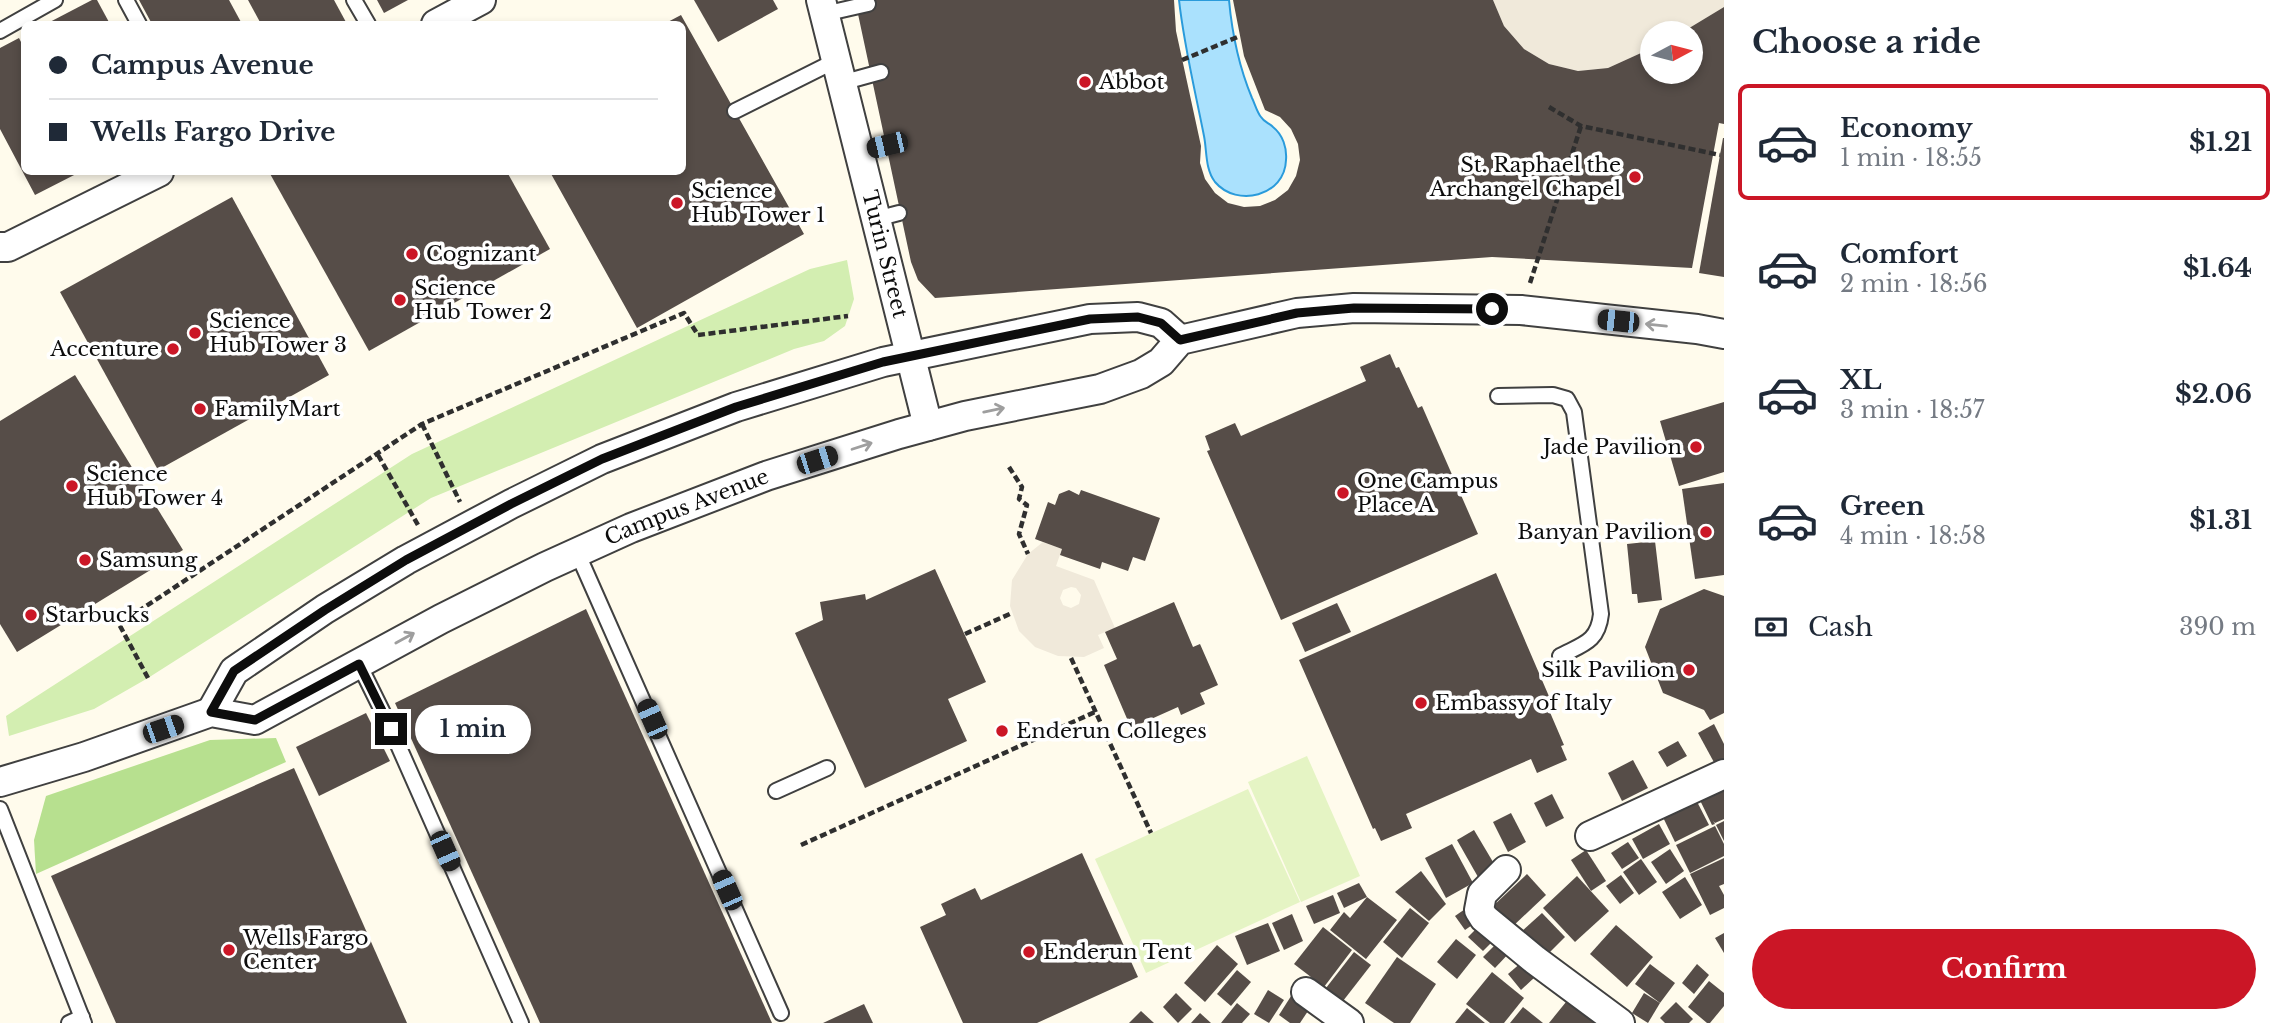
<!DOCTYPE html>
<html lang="en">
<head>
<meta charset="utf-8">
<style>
	body { margin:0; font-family:"Libre Baskerville",serif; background:#f6f6f7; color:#1f2937; height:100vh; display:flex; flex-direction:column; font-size:26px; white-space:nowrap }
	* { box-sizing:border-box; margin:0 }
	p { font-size:23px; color:#747a83 }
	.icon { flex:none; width:38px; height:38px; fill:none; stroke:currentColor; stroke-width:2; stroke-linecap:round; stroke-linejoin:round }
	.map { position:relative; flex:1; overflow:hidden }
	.side { display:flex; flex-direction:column; background:#fff; width:560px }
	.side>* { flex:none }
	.banner { position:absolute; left:21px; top:21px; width:665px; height:154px; border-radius:10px; box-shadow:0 4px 10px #0003; display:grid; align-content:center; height:154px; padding:0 28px; background:#fff }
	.needle { width:46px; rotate:83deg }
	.controls { position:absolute; left:1640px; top:21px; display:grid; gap:14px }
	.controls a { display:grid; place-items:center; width:63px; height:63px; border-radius:50%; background:#fff; box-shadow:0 4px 10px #0003; font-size:35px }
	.end { position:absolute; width:32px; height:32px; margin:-16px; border:9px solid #0d0d0d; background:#fff; box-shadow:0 0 0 4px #fff }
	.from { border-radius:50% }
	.bubble { position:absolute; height:49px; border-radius:24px; background:#fff; box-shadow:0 4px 10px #0003; font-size:23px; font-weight:700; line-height:49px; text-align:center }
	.car { position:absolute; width:21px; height:42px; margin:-21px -10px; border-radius:9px; box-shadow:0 0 5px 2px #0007; background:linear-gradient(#222 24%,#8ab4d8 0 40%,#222 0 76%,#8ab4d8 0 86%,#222 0) }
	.banner b { display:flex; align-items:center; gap:24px; height:66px; font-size:26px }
	.banner b+b { border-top:2px solid #e0e1e3 }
	.banner i { width:18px; height:18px; background:#1f2937 }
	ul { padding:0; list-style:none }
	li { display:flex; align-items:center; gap:21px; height:116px; margin:0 14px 10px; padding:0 14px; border:4px solid transparent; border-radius:10px }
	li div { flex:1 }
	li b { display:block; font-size:26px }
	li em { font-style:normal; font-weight:700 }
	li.active { border-color:#cb1626 }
	li>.icon { width:63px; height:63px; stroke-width:1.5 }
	h2 { padding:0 28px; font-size:32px; line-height:84px }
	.pay { display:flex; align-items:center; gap:18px; height:77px; padding:0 28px; font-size:26px }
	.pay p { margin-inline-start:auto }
	.primary-button { display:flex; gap:14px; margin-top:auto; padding:14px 28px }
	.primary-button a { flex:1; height:80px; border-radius:42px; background:#cb1626; color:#fff; font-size:28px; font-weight:700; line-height:80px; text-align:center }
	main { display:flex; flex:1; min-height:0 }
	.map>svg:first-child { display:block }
	.green { fill:#d3eeb1 }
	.forest { fill:#b7e08f }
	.pitch { fill:#e5f4c4 }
	.plaza { fill:#f0e9da; fill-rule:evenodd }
	.water { fill:#aae1fd; stroke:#2a9bdb; stroke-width:2 }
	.building { fill:#564d48 }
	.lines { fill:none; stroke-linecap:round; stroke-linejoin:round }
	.service-casing { stroke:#404040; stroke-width:18 }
	.minor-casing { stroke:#404040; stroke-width:32 }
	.path { stroke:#2f2f2f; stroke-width:4.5; stroke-dasharray:7 3.5; stroke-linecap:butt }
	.service { stroke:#fff; stroke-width:14 }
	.minor { stroke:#fff; stroke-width:28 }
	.oneway { stroke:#9e9e9e }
	.route { stroke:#0d0d0d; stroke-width:9 }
	.poi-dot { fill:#cb1626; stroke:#fff; stroke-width:2.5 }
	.labels { text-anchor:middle; stroke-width:7; stroke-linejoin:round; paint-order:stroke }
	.poi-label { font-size:21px; fill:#0d0d0d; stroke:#fff; text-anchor:start }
	.street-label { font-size:21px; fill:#0d0d0d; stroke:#fff }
</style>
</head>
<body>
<main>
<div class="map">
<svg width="1724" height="1023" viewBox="0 0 1724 1023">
	<rect width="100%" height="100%" fill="#fffbec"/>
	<polygon class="green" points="847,260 854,299 845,326 824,341 794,349 431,498 148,678 94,709 9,736 6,716 412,454 810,269"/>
	<polygon class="forest" points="276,738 286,762 36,874 34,840 46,796 210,740"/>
	<g class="pitch">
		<polygon points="1307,756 1360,876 1301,902 1248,782"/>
		<polygon points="1248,789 1300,902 1146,973 1095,859"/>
	</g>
	<g class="plaza">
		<polygon points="1493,0 1724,0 1724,7 1681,33 1652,33 1652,48 1608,68 1578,71 1549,64 1524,49 1504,26"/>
		<path d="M1043 542 1062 549 1056 566 1094 580 1115 628 1098 635 1104 648 1084 657 1058 656 1035 647 1019 631 1010 606 1012 580 1028 554ZM1071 587 1076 588 1081 595 1079 604 1071 608 1063 605 1060 598 1063 590Z"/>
	</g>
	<path class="water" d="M1179 0H1229C1232 33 1239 67 1252 98 1255 104 1257 112 1261 117 1264 122 1269 123 1273 127 1283 135 1287 148 1286 160 1285 196 1237 208 1215 182 1205 169 1207 151 1204 136 1195 90 1184 46 1179 0Z"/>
	<g class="building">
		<polygon points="92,0 97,0 110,24 46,24"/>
		<polygon points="139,0 229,0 242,24 152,24"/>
		<polygon points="248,0 334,0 347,24 261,24"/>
		<polygon points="377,0 408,0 384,13"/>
		<polygon points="694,0 773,0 778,9 718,42"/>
		<polygon points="855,0 1174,0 1176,31 1201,146 1200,163 1205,179 1215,193 1228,203 1244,207 1260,206 1275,200 1288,190 1296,176 1300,160 1298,144 1291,129 1280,117 1265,110 1244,56 1233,0 1493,0 1504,26 1524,49 1549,64 1578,71 1608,68 1652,48 1652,72 1690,72 1690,33 1681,33 1724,7 1724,124 1719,123 1692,268 1492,257 935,298 918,280 911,262"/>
		<polygon points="681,15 804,234 637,328 550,172 682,172 682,24 664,24"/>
		<polygon points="19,38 24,48 24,172 80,172 35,195 0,129 0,48"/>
		<polygon points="1723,138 1724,138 1724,277 1699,273"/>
		<polygon points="269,172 507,172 550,249 369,351"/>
		<polygon points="232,197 329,375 158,470 60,292"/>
		<polygon points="1390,354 1396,368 1399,367 1418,408 1422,406 1478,534 1281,620 1207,451 1210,450 1205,436 1235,423 1241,436 1366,381 1360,367"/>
		<polygon points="75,375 183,550 17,652 0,624 0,421"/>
		<polygon points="1724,402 1724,472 1679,486 1660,421"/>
		<polygon points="1724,483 1724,575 1695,579 1682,489"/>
		<polygon points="1069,490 1079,495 1081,490 1160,518 1145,561 1133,557 1128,571 1102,562 1100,569 1060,555 1062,549 1035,539 1048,502 1055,505 1059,494"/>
		<polygon points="1655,541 1662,600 1638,603 1637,594 1632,594 1627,544"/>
		<polygon points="935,569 986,682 948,699 967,741 865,788 795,633 823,620 820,602 865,594 866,600"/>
		<polygon points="1496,573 1551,701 1546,703 1564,745 1561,746 1567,760 1537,773 1531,759 1406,814 1412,828 1381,841 1375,828 1373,829 1299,660"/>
		<polygon points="1704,589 1724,596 1724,713 1710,720 1704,710 1663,693 1645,647 1660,609"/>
		<polygon points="1174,602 1193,647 1200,644 1218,685 1200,693 1205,704 1181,715 1178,707 1131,728 1104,665 1117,659 1105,632"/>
		<polygon points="1337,603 1351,632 1305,652 1292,623"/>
		<polygon points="586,609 772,1023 540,1023 395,703"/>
		<polygon points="366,713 390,761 319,796 296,747"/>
		<polygon points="1714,724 1724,744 1724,762 1716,766 1698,733"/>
		<polygon points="1678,741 1687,756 1667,767 1658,752"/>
		<polygon points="1633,760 1648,788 1622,801 1608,773"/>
		<polygon points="294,768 407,1023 116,1023 51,876"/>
		<polygon points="1724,781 1724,819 1715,823 1713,821 1715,824 1712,825 1697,794"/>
		<polygon points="1691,790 1709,825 1675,842 1658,807"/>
		<polygon points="1552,794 1564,818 1546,827 1534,803"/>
		<polygon points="1511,813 1526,842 1508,852 1493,822"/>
		<polygon points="1724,821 1724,841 1716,825"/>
		<polygon points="1659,824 1670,844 1643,859 1632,839"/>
		<polygon points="1715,826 1724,844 1724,856 1690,873 1676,845"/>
		<polygon points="1474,830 1496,867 1478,877 1457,840"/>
		<polygon points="1628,842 1639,858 1622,869 1611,853"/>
		<polygon points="1452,844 1473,883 1446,898 1425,858"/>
		<polygon points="1670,849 1684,871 1666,884 1651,862"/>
		<polygon points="1586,850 1606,881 1591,891 1571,860"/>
		<polygon points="1082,853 1138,977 1037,1023 963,1023 920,927 946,915 941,904 975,888 981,900"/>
		<polygon points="1724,858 1724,884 1719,886 1724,895 1724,908 1710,915 1690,874"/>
		<polygon points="1641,859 1657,882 1639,895 1623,872"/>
		<polygon points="1421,871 1446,904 1429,921 1395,892"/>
		<polygon points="1527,874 1546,895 1511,928 1492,907"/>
		<polygon points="1621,875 1634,893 1620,904 1606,886"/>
		<polygon points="1577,876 1609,911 1575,942 1543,908"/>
		<polygon points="1685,877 1702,905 1680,919 1662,892"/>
		<polygon points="1359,883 1367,897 1344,908 1337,893"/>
		<polygon points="1333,895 1340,913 1314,924 1306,906"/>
		<polygon points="1367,897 1397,920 1366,959 1330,930 1344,912 1350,918"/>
		<polygon points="1468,907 1478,921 1465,930 1455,916"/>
		<polygon points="1410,908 1429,923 1402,958 1383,942"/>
		<polygon points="1542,913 1565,937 1545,957 1521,932"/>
		<polygon points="1292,914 1303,941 1284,950 1272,923"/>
		<polygon points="1268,923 1280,951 1247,965 1235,936"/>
		<polygon points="1482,923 1497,937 1483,951 1468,937"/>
		<polygon points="1616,925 1653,957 1627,987 1590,954"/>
		<polygon points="1323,927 1352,950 1324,987 1294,964"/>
		<polygon points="1724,933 1724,953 1715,938"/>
		<polygon points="1456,939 1476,955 1457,979 1437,962"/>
		<polygon points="1501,939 1512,950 1495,968 1483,957"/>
		<polygon points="1217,945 1238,964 1205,1002 1184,983"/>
		<polygon points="1354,952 1371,965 1343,1001 1326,988"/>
		<polygon points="1397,957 1436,984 1410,1023 1394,1023 1365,1003"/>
		<polygon points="1522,962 1535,977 1521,990 1508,974"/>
		<polygon points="1650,964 1675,983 1660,1003 1635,984"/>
		<polygon points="1697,964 1709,975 1694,994 1682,983"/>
		<polygon points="1237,970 1251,982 1231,1006 1217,994"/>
		<polygon points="1492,972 1524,998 1504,1023 1490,1023 1466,1004"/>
		<polygon points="1709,981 1724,993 1724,1006 1710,1023 1707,1023 1688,1007"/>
		<polygon points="1268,990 1284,1000 1269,1023 1254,1014"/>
		<polygon points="1176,993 1192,1009 1178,1023 1163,1007"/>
		<polygon points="1293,993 1312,1005 1300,1023 1290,1023 1279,1015"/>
		<polygon points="1644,993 1660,1003 1648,1023 1632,1013"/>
		<polygon points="1570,997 1603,1023 1549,1023"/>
		<polygon points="1676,1002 1693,1019 1689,1023 1665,1023 1660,1018"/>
		<polygon points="1237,1003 1250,1014 1242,1023 1221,1023"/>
		<polygon points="864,1004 873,1023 823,1023"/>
		<polygon points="1523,1007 1543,1023 1510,1023"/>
		<polygon points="1467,1008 1485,1023 1455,1023"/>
		<polygon points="1141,1011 1154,1023 1129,1023"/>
		<polygon points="1200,1013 1211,1023 1191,1023"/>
	</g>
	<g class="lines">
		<g class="service-casing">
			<g id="service">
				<polyline points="126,0 139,24"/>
				<polyline points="354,0 368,24"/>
				<polyline points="824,14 868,4"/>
				<polyline points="0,31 55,0"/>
				<polyline points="841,83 881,72"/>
				<polyline points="735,111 835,61"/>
				<polyline points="859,152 887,145"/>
				<polyline points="876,219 899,213"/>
				<path d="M1498 396 1553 395 1567 399 1574 412 1601 614C1598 642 1583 644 1560 656"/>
				<polyline points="577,552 781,1013"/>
				<polyline points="359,664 391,729 521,1023"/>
				<polyline points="776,791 827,768"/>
				<polyline points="0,809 84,1023"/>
				<polyline points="69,1023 82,1017"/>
			</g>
		</g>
		<g class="minor-casing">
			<g id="minor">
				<path id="s1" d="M821 0 928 426"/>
				<polyline points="436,24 481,0"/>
				<polyline points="0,247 8,247 159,172"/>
				<polyline points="211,712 234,671 325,609 406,560 511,504 602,459 736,407 883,362 1090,319 1138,317 1161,323 1180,340"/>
				<path id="s2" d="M0 782 84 757 211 712 255 720 441 619 545 567 631 528 766 476 899 434 965 416 1100 389 1141 374 1161 362 1180 340 1297 313 1354 308 1521 310 1697 329 1724 334"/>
				<polyline points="1590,836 1724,774"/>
				<polyline points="1506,870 1482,894 1479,910 1484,918 1535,960 1620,1023"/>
				<polyline points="1306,992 1349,1023"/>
			</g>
		</g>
		<g class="path">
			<polyline points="1182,60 1240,36"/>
			<polyline points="1549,107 1581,126 1720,155"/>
			<polyline points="1530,283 1581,126"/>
			<polyline points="422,424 460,502"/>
			<polyline points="378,455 418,525"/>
			<polyline points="1009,467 1022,487 1019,499 1027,505 1019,534 1028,554"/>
			<polyline points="965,634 1012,613"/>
			<polyline points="1071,658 1151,833"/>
			<polyline points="148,678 119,624 422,424 684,313 698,335 848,316"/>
			<polyline points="801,845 1095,712"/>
		</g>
		<use href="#service" class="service"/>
		<use href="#minor" class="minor"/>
	</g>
	<defs><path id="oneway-shaft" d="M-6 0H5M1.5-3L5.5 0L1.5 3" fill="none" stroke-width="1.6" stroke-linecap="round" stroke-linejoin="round" transform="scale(1.75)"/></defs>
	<g class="oneway">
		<use href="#oneway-shaft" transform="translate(1656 325) rotate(-174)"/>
		<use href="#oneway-shaft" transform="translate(994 410) rotate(-12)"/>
		<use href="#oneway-shaft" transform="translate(862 446) rotate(-18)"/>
		<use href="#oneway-shaft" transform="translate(405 638) rotate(-29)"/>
	</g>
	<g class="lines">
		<polyline class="route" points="391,729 359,664 255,720 211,712 234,671 325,610 406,560 511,504 602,459 736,407 883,362 1090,319 1138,317 1161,323 1180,340 1297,313 1354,308 1492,309"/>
	</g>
	<g class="poi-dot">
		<circle cx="1085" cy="82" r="7"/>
		<circle cx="1635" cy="177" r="7"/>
		<circle cx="677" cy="203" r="7"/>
		<circle cx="412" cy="254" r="7"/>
		<circle cx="400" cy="300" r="7"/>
		<circle cx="195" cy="333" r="7"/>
		<circle cx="173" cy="349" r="7"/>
		<circle cx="200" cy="409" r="7"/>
		<circle cx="1696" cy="447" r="7"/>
		<circle cx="72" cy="486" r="7"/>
		<circle cx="1343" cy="493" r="7"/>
		<circle cx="1706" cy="532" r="7"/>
		<circle cx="85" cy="560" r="7"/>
		<circle cx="31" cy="615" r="7"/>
		<circle cx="1689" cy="670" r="7"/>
		<circle cx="1421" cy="703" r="7"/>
		<circle cx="1002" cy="731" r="7"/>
		<circle cx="229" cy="950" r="7"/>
		<circle cx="1029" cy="952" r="7"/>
	</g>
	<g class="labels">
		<g class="poi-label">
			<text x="1099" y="89">Abbot</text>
			<text x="1621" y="172" text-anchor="end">St. Raphael the<tspan x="1621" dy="24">Archangel Chapel</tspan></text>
			<text x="691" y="198">Science<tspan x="691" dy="24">Hub Tower 1</tspan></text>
			<text x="426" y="261">Cognizant</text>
			<text x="414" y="295">Science<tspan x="414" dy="24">Hub Tower 2</tspan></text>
			<text x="209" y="328">Science<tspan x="209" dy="24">Hub Tower 3</tspan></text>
			<text x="159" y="356" text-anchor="end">Accenture</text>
			<text x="214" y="416">FamilyMart</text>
			<text x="1682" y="454" text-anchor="end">Jade Pavilion</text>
			<text x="86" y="481">Science<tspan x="86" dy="24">Hub Tower 4</tspan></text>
			<text x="1357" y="488">One Campus<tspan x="1357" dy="24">Place A</tspan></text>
			<text x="1692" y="539" text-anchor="end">Banyan Pavilion</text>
			<text x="99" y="567">Samsung</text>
			<text x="45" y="622">Starbucks</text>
			<text x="1675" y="677" text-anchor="end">Silk Pavilion</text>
			<text x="1435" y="710">Embassy of Italy</text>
			<text x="1016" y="738">Enderun Colleges</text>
			<text x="243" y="945">Wells Fargo<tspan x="243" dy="24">Center</tspan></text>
			<text x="1043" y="959">Enderun Tent</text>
		</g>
		<g class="street-label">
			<text dy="7" stroke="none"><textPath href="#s1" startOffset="262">Turin Street</textPath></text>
			<text dy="7" stroke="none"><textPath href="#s2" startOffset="749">Campus Avenue</textPath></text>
		</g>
	</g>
</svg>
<div class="controls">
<a><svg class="needle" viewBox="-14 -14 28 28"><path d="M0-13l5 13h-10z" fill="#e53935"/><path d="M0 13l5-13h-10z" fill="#747a83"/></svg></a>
</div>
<i class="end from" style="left:1492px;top:309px"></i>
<i class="end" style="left:391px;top:729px"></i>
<div class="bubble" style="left:415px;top:705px;width:116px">1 min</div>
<i class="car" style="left:887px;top:145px;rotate:257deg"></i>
<i class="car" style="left:1618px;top:321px;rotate:276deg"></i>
<i class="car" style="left:817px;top:460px;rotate:72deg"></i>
<i class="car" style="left:652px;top:719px;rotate:336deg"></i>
<i class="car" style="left:163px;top:729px;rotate:71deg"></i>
<i class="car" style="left:445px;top:851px;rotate:156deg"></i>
<i class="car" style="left:727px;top:890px;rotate:336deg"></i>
<div class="banner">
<b><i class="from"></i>Campus Avenue</b>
<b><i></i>Wells Fargo Drive</b>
</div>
</div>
<section class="side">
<h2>Choose a ride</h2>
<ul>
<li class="active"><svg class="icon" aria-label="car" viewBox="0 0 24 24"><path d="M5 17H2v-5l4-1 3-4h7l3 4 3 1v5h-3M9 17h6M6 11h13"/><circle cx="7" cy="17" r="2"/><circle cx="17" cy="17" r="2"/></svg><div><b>Economy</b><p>1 min · 18:55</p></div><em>$1.21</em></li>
<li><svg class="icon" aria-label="car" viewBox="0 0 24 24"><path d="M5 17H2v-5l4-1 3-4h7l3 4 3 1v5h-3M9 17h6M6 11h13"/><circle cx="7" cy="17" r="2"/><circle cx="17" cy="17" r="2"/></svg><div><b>Comfort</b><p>2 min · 18:56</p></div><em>$1.64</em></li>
<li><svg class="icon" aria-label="car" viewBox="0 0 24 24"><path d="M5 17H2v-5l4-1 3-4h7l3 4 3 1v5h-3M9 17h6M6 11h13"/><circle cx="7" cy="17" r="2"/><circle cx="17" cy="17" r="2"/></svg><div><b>XL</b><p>3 min · 18:57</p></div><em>$2.06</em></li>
<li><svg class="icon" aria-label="car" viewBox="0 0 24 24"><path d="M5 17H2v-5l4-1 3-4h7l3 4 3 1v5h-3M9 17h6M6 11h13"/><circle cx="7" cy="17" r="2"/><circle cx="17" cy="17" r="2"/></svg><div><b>Green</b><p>4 min · 18:58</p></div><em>$1.31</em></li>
</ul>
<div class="pay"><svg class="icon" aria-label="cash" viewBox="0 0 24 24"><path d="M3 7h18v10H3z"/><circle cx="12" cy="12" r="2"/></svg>Cash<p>390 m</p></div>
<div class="primary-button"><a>Confirm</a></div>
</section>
</main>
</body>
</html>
